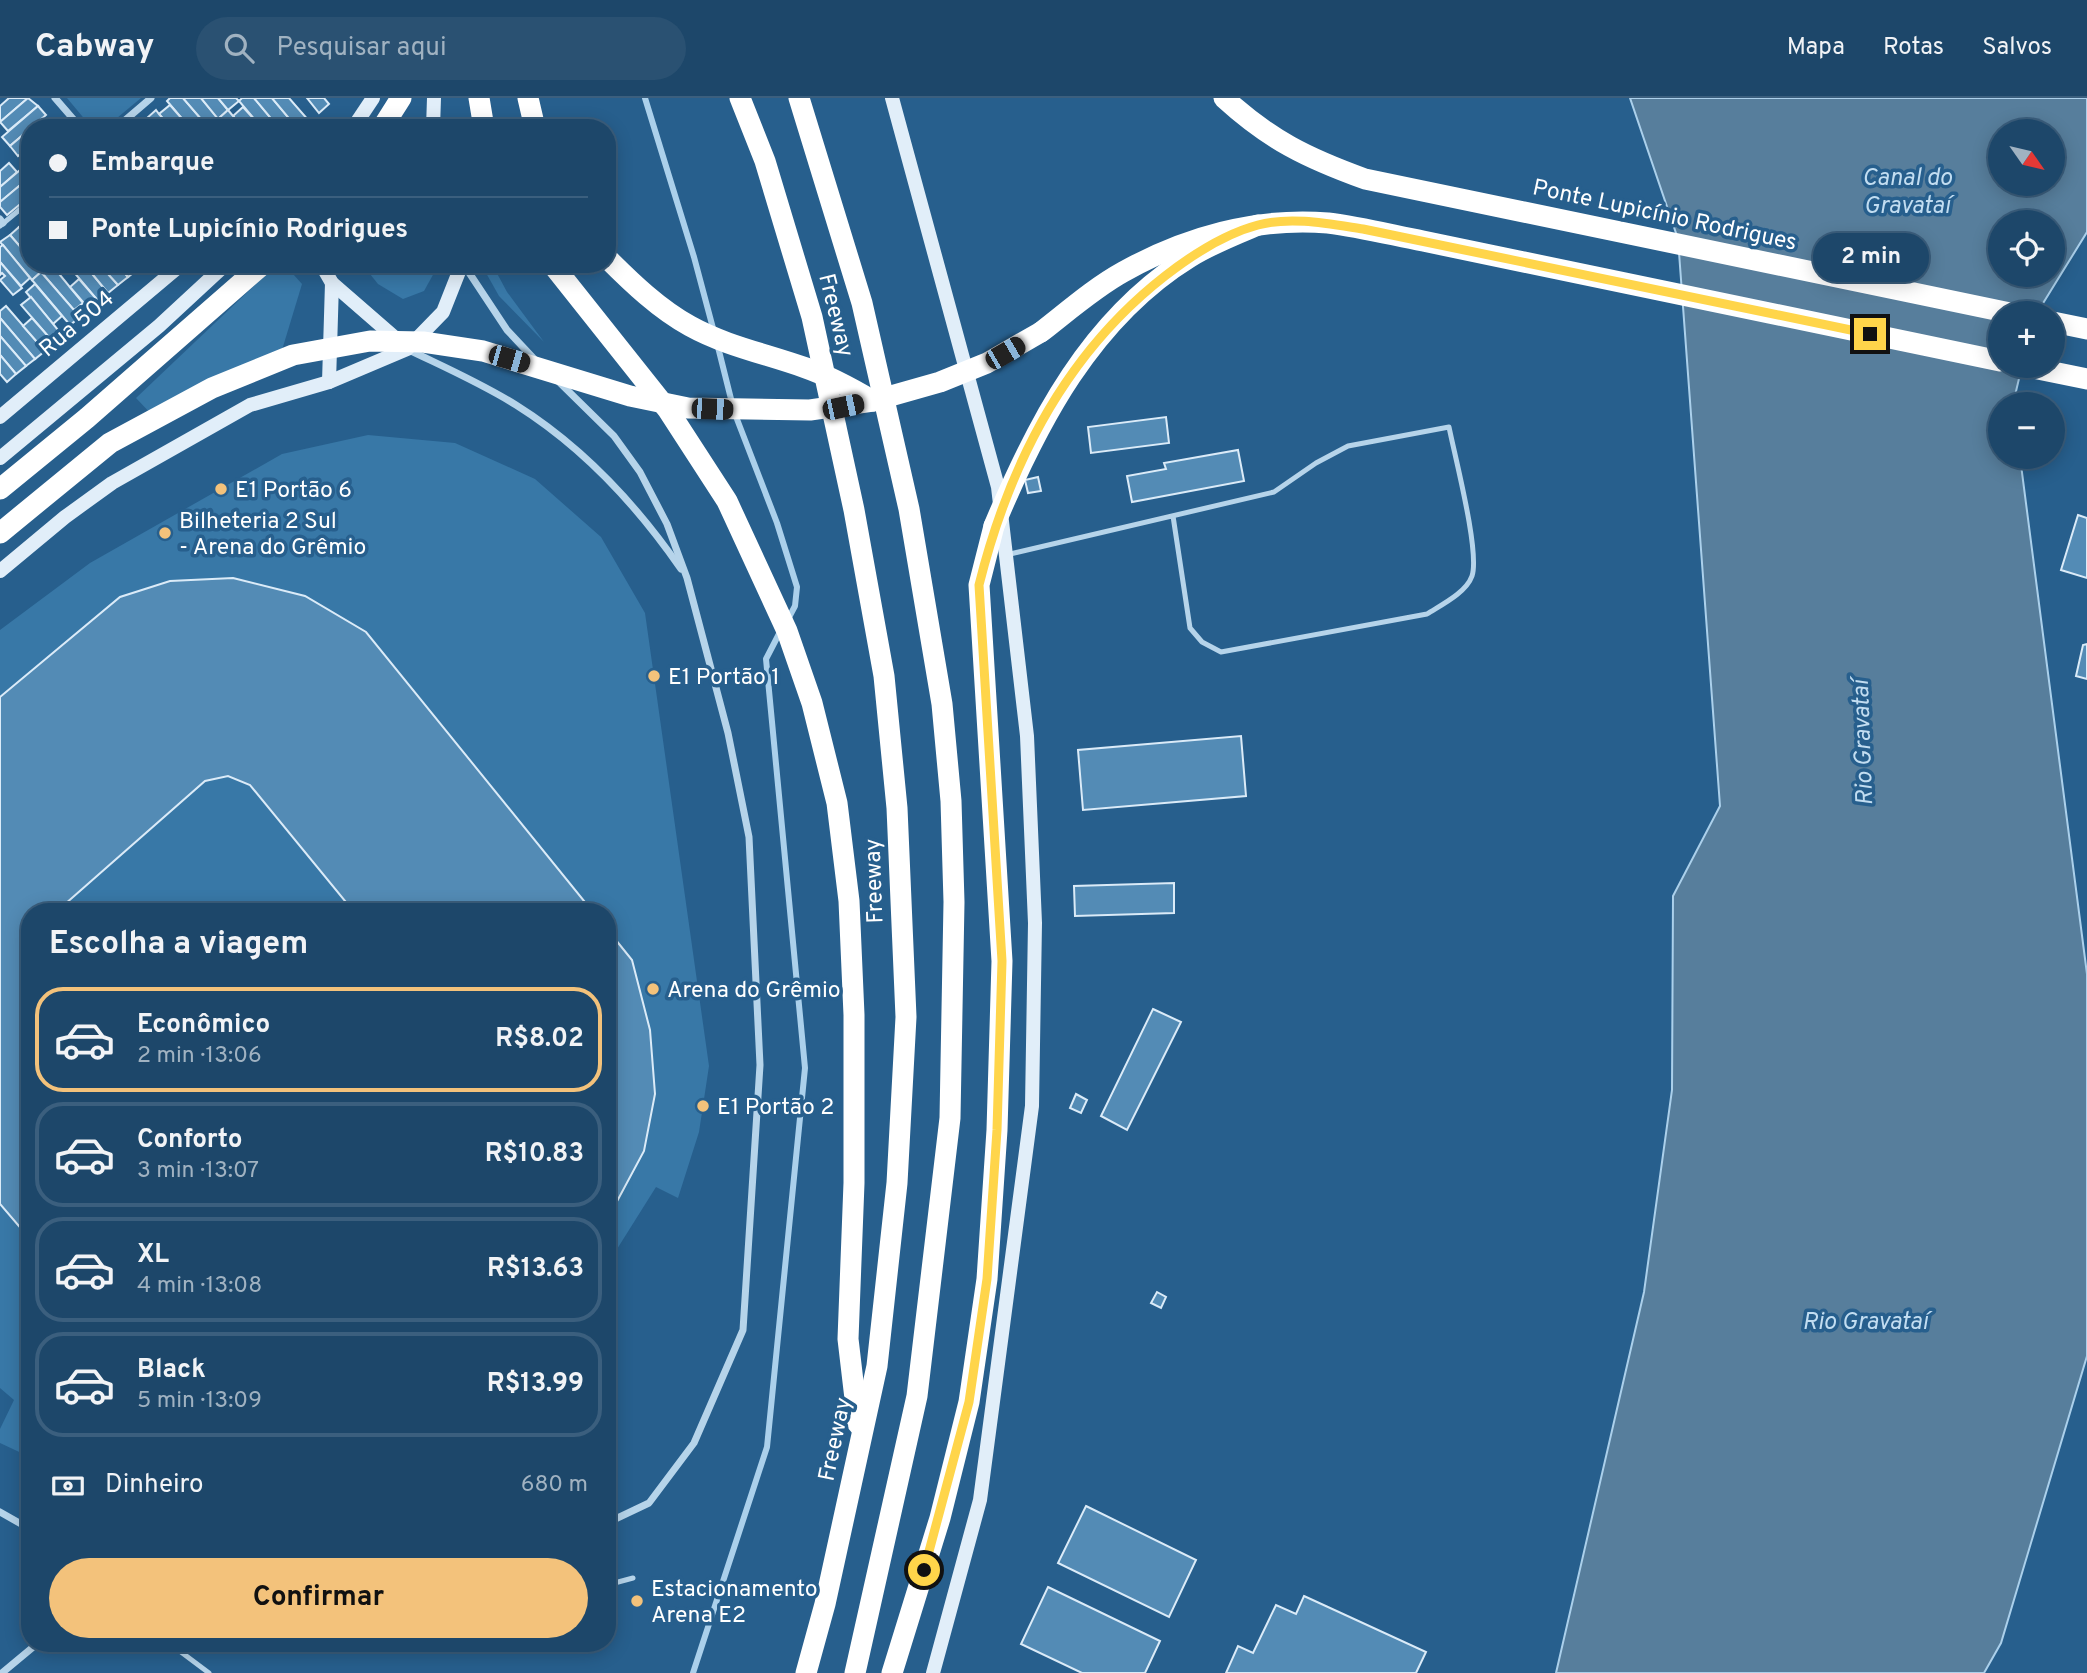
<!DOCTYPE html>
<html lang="pt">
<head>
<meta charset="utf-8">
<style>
	body { margin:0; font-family:Overpass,sans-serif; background:#2a5172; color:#f1f3f6; height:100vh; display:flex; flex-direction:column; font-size:26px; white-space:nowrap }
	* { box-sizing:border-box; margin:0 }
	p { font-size:23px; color:#a0b2c1 }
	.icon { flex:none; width:38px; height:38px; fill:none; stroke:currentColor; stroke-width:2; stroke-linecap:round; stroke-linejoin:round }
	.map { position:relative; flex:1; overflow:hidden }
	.drawer { position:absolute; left:21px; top:805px; width:595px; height:749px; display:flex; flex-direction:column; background:#1d476a; border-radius:28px; box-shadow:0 4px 18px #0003,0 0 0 2px #3b5f7e }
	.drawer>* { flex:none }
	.hud { position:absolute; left:21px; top:21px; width:595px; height:154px; border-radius:28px; box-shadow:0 4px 18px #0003,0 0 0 2px #3b5f7e; display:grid; align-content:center; height:154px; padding:0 28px; background:#1d476a }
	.needle { width:46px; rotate:124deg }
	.buttons { position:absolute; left:1988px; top:21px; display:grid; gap:14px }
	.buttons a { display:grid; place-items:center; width:77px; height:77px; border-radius:50%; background:#1d476a; box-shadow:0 4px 18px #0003,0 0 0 2px #3b5f7e; font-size:35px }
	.end { position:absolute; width:32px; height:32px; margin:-16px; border:9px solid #ffd54a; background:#111; box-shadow:0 0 0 4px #111 }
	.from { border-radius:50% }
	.bubble { position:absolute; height:49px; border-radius:24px; background:#1d476a; box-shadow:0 4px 18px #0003,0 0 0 2px #3b5f7e; font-size:23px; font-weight:700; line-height:49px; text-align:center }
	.car { position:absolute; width:21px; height:42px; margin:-21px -10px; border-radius:9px; box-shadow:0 0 5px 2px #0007; background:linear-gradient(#222 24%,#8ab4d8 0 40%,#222 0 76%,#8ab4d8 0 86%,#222 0) }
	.hud b { display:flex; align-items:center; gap:24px; height:66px; font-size:26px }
	.hud b+b { border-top:2px solid #3b5f7e }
	.hud i { width:18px; height:18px; background:#f1f3f6 }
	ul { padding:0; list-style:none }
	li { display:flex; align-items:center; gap:21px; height:105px; margin:0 14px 10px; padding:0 14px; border:4px solid #3b5f7e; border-radius:28px }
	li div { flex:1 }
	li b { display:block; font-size:26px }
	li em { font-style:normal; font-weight:700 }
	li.active { border-color:#f3c27b }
	li>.icon { width:63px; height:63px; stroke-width:1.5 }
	h2 { padding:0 28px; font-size:32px; line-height:84px }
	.pay { display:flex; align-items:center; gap:18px; height:77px; padding:0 28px; font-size:26px }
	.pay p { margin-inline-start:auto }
	.action { display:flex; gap:14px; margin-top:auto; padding:14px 28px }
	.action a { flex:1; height:80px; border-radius:42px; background:#f3c27b; color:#111; font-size:28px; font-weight:700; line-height:80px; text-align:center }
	header { display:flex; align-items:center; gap:42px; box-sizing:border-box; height:98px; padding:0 35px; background:#1d476a; border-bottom:2px solid #3b5f7e }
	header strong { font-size:33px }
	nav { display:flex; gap:38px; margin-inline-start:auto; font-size:24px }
	.search { width:490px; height:63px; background:#2a5172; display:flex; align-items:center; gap:18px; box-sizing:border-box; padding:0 24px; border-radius:38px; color:#a0b2c1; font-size:26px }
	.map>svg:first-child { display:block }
	.green { fill:#3878a7 }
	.water { fill:#577e9c; stroke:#abd0eb; stroke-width:2; fill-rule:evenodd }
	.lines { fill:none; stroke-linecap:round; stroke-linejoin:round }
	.stream { stroke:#abd0eb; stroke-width:6 }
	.building { fill:#538bb5; stroke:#dbebf8; stroke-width:2 }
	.lane { stroke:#b6d4ea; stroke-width:5 }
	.street { stroke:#b6d4ea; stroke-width:7 }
	.secondary { stroke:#e1eef9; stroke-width:14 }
	.highway { stroke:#fff; stroke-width:21 }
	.highway-bridge { stroke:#fff; stroke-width:21 }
	.route { stroke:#ffd54a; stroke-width:9 }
	.poi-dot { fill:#f3c27b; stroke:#275f8d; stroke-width:2.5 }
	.labels { text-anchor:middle; stroke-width:7; stroke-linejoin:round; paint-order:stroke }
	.street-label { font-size:23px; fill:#fff; stroke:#275f8d }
	.poi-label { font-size:23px; fill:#fff; stroke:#275f8d; text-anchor:start }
	.water-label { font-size:24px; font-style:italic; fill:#c2ddf1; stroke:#275f8d }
</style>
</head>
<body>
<header>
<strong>Cabway</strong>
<div class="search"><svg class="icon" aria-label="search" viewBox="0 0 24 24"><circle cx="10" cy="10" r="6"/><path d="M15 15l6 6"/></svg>Pesquisar aqui</div>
<nav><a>Mapa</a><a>Rotas</a><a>Salvos</a></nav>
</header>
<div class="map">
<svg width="2087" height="1575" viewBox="0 0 2087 1575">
	<rect width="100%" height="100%" fill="#275f8d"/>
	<g class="green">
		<polygon points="67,0 141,0 105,30 92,30"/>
		<polygon points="277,166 284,166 302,186 282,252 154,319 136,300"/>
		<polygon points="362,166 439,166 424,193 403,201 378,186"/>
		<polygon points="481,166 492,166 507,194 544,244 499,198"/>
		<polygon points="368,337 455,345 535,381 601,439 645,515 709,968 699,1034 678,1100 656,1089 607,1167 607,814 30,814 30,1359 0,1345 0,1331 14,1302 0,1290 0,532 90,465 282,356"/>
	</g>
	<path class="water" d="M1630 0H2087V134L2037 215H2000V268H2022L2013 306H2000V359H2020L2087 876V1258L2001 1545 1984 1575H1556L1644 1194 1672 992 1673 798 1720 708 1678 141ZM2000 33H2053V86H2000ZM2000 124H2053V177H2000Z"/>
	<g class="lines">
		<g class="stream">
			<polyline points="645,0 694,159 714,234"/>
			<polyline points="717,245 732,305"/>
			<polyline points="735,316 777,425 797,489 795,508 787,523"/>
			<polyline points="693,1575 767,1349 805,970 766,561 781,532"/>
		</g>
	</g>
	<g class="building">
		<polygon points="9,0 28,0 0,24 0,8"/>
		<polygon points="28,0 38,8 8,33 0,24"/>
		<polygon points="170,0 183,0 208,29 190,30 167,3"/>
		<polygon points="183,0 201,0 217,19 216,22 208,29"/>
		<polygon points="201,0 218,0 228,12 218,21"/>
		<polygon points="218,0 236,0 239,3 228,12"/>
		<polygon points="242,0 254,0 279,30 262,30 239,3"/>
		<polygon points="254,0 272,0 294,26 289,30 279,30"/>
		<polygon points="272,0 289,0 309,23 301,30 294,22 292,24"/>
		<polygon points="324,0 329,6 319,15 307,0"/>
		<polygon points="170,7 190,30 171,30 159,16"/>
		<polygon points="38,8 46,17 10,48 2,39"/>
		<polygon points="243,9 260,28 257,30 243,30 233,18"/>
		<polygon points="156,12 159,16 171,30 155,30 147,20"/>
		<polygon points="228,12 243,30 226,30 218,21"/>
		<polygon points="30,31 30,48 18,58 10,48"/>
		<polygon points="9,65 17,74 0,89 0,73"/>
		<polygon points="26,67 30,72 30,79 0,104 0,89"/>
		<polygon points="30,79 30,98 7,117 0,109 0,104"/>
		<polygon points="28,121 30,123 30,142 19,129"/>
		<polygon points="19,129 30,142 30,160 10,137"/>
		<polygon points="10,137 30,160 30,166 35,166 41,174 32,182 0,144"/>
		<polygon points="3,147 30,180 21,188 0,164 0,149"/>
		<polygon points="0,164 22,190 13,197 0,182 5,178 2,175 0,177"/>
		<polygon points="51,166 83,205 74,212 41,174"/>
		<polygon points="67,166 84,166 108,195 99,204"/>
		<polygon points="84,166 99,166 118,187 108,195"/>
		<polygon points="99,166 117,166 128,179 118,187"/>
		<polygon points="117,166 134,166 138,171 128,179"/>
		<polygon points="41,174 80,219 70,227 32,182"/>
		<polygon points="79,181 99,204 89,211 70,189"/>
		<polygon points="35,186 62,218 53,226 26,194"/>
		<polygon points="31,199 63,238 54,245 21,207"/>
		<polygon points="6,208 45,253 35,261 0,220 0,213"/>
		<polygon points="0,220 35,261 26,268 0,238"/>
		<polygon points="32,220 54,245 45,253 23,228"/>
		<polygon points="0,238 26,268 16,276 0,257"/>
		<polygon points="0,257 16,276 7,284 0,276"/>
		<polygon points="1166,319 1169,345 1091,355 1088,329"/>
		<polygon points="1238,352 1244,383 1132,404 1127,378 1166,371 1164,365"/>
		<polygon points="1038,379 1041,393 1028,395 1025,382"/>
		<polygon points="2078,417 2087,420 2087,480 2061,472"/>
		<polygon points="233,480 305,498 366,534 593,814 354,814 250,687 228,678 205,683 56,814 30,814 30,1141 0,1106 0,599 120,499 170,483"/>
		<polygon points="2087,546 2087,581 2076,578 2083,547"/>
		<polygon points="1241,638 1246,698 1083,712 1078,652"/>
		<polygon points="1174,785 1174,815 1075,818 1074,788"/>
		<polygon points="607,831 632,862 650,932 655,996 644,1053 607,1122"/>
		<polygon points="1153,911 1181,924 1127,1032 1101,1018"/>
		<polygon points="1076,996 1087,1002 1081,1015 1070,1010"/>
		<polygon points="1157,1194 1166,1199 1161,1210 1151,1205"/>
		<polygon points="1086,1408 1196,1462 1169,1519 1058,1465"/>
		<polygon points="1048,1489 1160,1543 1145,1575 1082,1575 1021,1546"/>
		<polygon points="1304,1498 1426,1554 1416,1575 1226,1575 1238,1548 1253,1555 1276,1507 1296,1516"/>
	</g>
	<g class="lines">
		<g class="lane">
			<polyline points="0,128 30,103"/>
			<path d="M1006 457 1274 394 1316 365 1348 348 1449 329C1455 359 1480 454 1472 478 1466 495 1441 507 1427 516L1221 554 1202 544 1190 530 1173 418"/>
			<polyline points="607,1487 633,1480"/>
			<polyline points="169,1545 209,1575"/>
		</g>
		<g class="street">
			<polyline points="55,0 81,30"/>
			<polyline points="116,30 151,0"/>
			<polyline points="0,121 3,125"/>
			<polyline points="464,167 507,232 536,263"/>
			<path d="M407 251C444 269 481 285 516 307 583 349 636 406 681 471"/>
			<polyline points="558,283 614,338 640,374 667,426 687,480 728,635 749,739 760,967 743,1232 694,1345 649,1405 607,1425"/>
			<polyline points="0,1414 30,1431"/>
			<polyline points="2,1575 38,1545"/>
		</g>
		<g class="secondary">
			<polyline points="892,0 998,389 1027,638 1035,825 1032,1008 980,1402 933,1575"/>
			<polyline points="353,30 373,0"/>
			<polyline points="433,30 434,0"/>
			<polyline points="321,166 332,185 401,245"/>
			<polyline points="329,284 332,185"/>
			<polyline points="0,319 182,166"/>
			<polyline points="0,360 159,228 226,166"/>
			<polyline points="0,473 65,419 112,385 250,307 329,284 407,251 443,214 462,166"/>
		</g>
		<g class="highway">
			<polyline points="479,0 484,30"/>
			<polyline points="528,0 535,30"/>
			<polyline points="740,0 765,63 812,219 854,412 884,578 897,710 906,919 897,1085 877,1268 825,1506 806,1575"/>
			<polyline points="799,0 862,205 909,411 942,606 951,703 954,804 950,1020 917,1298 855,1575"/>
			<path d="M1224 0C1270 42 1307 60 1365 81L2010 215"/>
			<polyline points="382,30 401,0"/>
			<polyline points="552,166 668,312 727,403 787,533 812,605 837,705 849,803 854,917 854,1085 848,1241 858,1326"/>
			<polyline points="2053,224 2087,231"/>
			<path d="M1041 234C1067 214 1094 190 1123 174 1185 139 1257 119 1328 125 1360 129 1392 137 1423 143L2000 263"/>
			<polyline points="2023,268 2087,281"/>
			<polyline points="0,391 87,320 263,166"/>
			<polyline points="892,1575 940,1420 969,1304 987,1181 997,1032 1002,863 979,487 994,428"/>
		</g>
		<g class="highway-bridge">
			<path d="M607 160C632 185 659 211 690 228 726 248 767 256 806 270 829 278 851 290 873 303"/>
			<path d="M994 428C1037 325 1091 220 1190 159 1211 146 1234 137 1258 127"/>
			<polyline points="0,435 110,345 212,290 293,257 370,243 423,244 483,253 630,298 688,310 810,312 873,303 940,284 987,265 1041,234"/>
		</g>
	</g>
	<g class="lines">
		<path class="route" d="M924 1472 969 1304 987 1181 997 1032 1002 863 979 487C1009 367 1066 255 1165 178 1192 157 1224 136 1258 127 1291 118 1330 126 1363 131L1870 236"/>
	</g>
	<g class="poi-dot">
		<circle cx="221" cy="391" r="7"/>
		<circle cx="165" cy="435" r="7"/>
		<circle cx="654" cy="578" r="7"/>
		<circle cx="653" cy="891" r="7"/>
		<circle cx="703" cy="1008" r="7"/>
		<circle cx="637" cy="1503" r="7"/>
	</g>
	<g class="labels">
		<g class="street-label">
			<text transform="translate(1665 116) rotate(12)" y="8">Ponte Lupicínio Rodrigues</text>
			<text transform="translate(837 217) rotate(76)" y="8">Freeway</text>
			<text transform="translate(76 225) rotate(-40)" y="8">Rua 504</text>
			<text transform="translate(873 783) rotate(-92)" y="8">Freeway</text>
			<text transform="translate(834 1341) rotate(-78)" y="8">Freeway</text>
		</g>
		<g class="poi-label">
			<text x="235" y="399">E1 Portão 6</text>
			<text x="179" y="430">Bilheteria 2 Sul<tspan x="179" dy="26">- Arena do Grêmio</tspan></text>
			<text x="668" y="586">E1 Portão 1</text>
			<text x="667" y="899">Arena do Grêmio</text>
			<text x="717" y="1016">E1 Portão 2</text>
			<text x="651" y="1498">Estacionamento<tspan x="651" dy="26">Arena E2</tspan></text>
		</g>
		<g class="water-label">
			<text x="1907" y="87">Canal do<tspan x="1907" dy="28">Gravataí</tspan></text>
			<text transform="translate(1862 645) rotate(-92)" y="8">Rio Gravataí</text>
			<text x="1865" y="1231">Rio Gravataí</text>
		</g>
	</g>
</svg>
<div class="buttons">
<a><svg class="needle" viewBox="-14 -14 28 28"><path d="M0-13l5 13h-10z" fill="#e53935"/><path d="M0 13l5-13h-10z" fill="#a0b2c1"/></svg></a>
<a><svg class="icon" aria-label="locate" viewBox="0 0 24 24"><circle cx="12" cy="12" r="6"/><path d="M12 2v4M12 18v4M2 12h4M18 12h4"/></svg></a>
<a>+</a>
<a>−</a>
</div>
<i class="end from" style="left:924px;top:1472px"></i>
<i class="end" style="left:1870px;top:236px"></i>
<div class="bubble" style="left:1813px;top:135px;width:116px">2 min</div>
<i class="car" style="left:1005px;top:255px;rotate:60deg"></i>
<i class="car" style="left:509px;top:261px;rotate:106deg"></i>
<i class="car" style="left:843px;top:309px;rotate:78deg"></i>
<i class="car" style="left:712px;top:311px;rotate:92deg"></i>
<div class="hud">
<b><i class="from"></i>Embarque</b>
<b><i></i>Ponte Lupicínio Rodrigues</b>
</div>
<section class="drawer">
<h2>Escolha a viagem</h2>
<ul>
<li class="active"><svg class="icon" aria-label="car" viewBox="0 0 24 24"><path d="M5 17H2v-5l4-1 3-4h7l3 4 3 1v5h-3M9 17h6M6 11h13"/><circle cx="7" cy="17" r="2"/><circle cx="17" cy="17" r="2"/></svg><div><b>Econômico</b><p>2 min · 13:06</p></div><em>R$8.02</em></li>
<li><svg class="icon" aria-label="car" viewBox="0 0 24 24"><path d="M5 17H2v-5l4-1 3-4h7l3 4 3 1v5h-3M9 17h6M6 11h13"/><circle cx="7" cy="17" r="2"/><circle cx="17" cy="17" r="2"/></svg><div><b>Conforto</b><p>3 min · 13:07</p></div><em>R$10.83</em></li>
<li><svg class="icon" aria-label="car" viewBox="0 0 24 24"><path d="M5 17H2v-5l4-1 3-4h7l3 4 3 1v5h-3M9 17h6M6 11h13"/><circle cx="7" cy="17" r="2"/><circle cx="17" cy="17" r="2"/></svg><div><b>XL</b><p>4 min · 13:08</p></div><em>R$13.63</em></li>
<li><svg class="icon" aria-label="car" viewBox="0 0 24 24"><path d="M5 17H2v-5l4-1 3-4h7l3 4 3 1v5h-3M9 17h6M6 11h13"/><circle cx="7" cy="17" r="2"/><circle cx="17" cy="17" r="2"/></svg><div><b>Black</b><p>5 min · 13:09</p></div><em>R$13.99</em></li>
</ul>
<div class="pay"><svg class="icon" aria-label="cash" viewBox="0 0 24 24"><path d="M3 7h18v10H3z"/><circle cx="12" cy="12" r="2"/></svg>Dinheiro<p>680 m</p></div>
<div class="action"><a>Confirmar</a></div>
</section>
</div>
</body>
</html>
